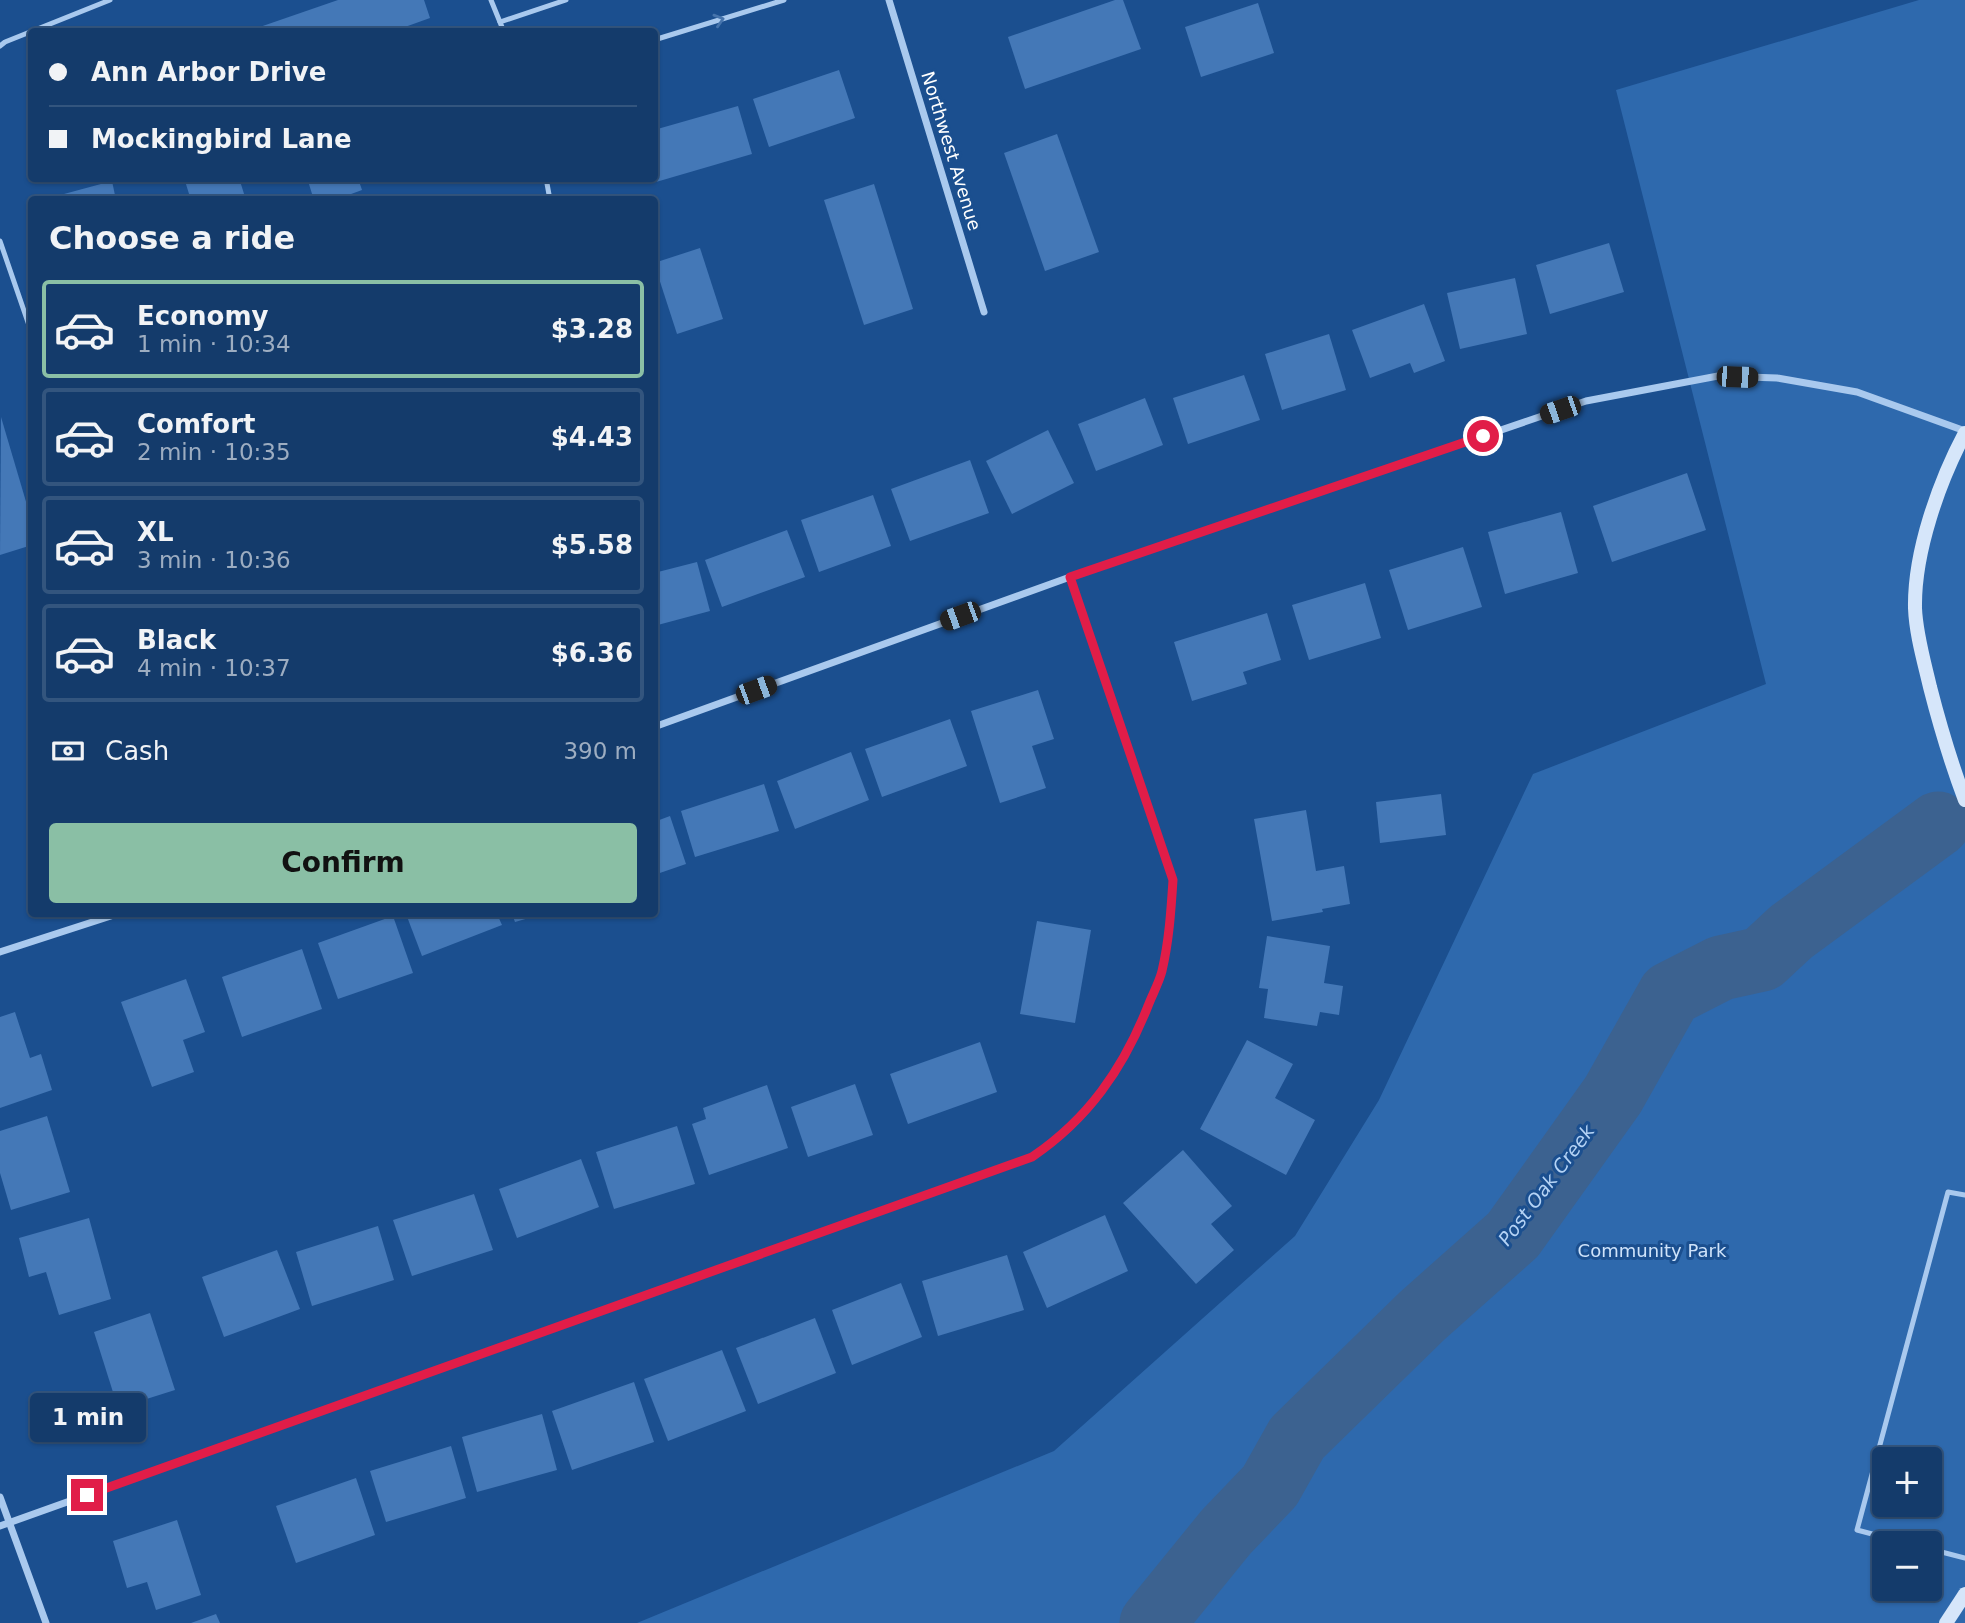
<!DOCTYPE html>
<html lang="en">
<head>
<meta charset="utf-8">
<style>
	body { margin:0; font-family:"DejaVu Sans",sans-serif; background:#214673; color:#f1f3f6; height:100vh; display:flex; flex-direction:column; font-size:26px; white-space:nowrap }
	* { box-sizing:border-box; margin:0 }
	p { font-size:23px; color:#9dadc1 }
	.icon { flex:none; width:38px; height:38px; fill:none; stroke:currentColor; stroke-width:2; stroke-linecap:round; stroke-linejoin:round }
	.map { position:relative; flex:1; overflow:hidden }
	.drawer { position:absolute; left:28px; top:196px; width:630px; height:721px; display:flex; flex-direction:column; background:#143b6b; border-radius:7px; box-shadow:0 2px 5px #0004,0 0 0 2px #33557e }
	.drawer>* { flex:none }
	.hud { position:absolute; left:28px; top:28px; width:630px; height:154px; border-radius:7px; box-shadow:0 2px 5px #0004,0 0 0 2px #33557e; display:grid; align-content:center; height:154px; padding:0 21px; background:#143b6b }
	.fabs { position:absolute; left:1872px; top:1447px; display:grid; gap:14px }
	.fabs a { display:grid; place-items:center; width:70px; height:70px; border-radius:7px; background:#143b6b; box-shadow:0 2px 5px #0004,0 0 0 2px #33557e; font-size:35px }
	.end { position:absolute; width:32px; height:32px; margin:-16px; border:9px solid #e11d48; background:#fff; box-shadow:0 0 0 4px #fff }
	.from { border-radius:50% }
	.bubble { position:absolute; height:49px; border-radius:7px; background:#143b6b; box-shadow:0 2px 5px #0004,0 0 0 2px #33557e; font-size:23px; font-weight:700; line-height:49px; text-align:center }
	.car { position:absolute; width:21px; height:42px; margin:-21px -10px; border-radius:9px; box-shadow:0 0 5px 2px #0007; background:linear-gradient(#222 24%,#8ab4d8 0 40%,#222 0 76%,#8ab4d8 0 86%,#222 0) }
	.hud b { display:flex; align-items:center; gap:24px; height:66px; font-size:26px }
	.hud b+b { border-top:2px solid #33557e }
	.hud i { width:18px; height:18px; background:#f1f3f6 }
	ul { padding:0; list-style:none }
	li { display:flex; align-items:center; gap:21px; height:98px; margin:0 14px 10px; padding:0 7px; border:4px solid #33557e; border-radius:7px }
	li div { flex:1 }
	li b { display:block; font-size:26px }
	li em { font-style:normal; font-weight:700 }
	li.on { border-color:#8abfa5 }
	li>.icon { width:63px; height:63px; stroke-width:1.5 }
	h2 { padding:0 21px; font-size:32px; line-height:84px }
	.pay { display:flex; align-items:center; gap:18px; height:77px; padding:0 21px; font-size:26px }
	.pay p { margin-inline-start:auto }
	.cta { display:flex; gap:14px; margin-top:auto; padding:14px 21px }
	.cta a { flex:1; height:80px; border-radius:7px; background:#8abfa5; color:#111; font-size:28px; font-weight:700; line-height:80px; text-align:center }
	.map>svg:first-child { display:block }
	.green { fill:#2e69ad; fill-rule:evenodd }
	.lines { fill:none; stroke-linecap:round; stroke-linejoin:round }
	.river { stroke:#3c6290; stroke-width:65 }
	.building { fill:#4478b7 }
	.lane { stroke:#a9c9ee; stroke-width:5 }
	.street { stroke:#a9c9ee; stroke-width:7 }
	.secondary { stroke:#d6e6fa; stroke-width:14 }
	.oneway { stroke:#4674ac }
	.route { stroke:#e11d48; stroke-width:9 }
	.labels { text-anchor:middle; stroke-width:6; stroke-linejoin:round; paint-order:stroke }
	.street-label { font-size:18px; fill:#fff; stroke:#1b4f8f }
	.park-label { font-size:18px; fill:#cfe3fa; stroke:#1b4f8f }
	.water-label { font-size:19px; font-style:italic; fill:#b5d3f5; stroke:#1b4f8f }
</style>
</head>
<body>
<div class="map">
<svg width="1965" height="1623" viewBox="0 0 1965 1623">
	<rect width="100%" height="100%" fill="#1b4f8f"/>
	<path class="green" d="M1919 0H1965V1623H637L1054 1451 1295 1236 1379 1100 1533 774 1766 684 1616 90ZM1885 1460H1930V1505H1885ZM1885 1544H1930V1589H1885Z"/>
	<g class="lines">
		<polyline class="river" points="1152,1623 1226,1532 1270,1486 1297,1438 1422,1316 1513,1235 1613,1095 1670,994 1721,968 1762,959 1791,932 1938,824"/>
	</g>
	<g class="building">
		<polygon points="338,0 424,0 430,18 391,32 255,32 254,29"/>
		<polygon points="1115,0 1123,0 1141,49 1025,89 1008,37"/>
		<polygon points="1258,3 1274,53 1201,77 1185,27"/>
		<polygon points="839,70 855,118 769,147 753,99"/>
		<polygon points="738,106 752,154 656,182 654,130"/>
		<polygon points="1057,134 1099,252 1045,271 1004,153"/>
		<polygon points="184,178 239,178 246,200 191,200"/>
		<polygon points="307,178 358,178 362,190 335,200 314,200"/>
		<polygon points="112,181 116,200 66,200 64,194"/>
		<polygon points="874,184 913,309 864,325 824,200"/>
		<polygon points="1609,243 1624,292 1550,314 1536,265"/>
		<polygon points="700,248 723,319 677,334 654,263"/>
		<polygon points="1515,278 1527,334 1460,349 1447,293"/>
		<polygon points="1424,304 1445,361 1414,373 1410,363 1370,378 1352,330"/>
		<polygon points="1329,334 1346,390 1282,410 1265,354"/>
		<polygon points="1244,375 1260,420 1188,444 1173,398"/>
		<polygon points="1145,398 1163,445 1096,471 1078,424"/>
		<polygon points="1,417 32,522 32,545 0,555"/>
		<polygon points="1048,430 1074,483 1012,514 986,461"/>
		<polygon points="970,460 989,513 910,541 891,489"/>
		<polygon points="1687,473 1706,530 1612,562 1593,506"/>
		<polygon points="873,495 891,546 819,572 801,520"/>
		<polygon points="1561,512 1578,573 1505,594 1488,532"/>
		<polygon points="787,530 805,577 722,607 705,560"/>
		<polygon points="1463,547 1482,607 1408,630 1389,570"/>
		<polygon points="697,562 710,611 654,626 654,573"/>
		<polygon points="1365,583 1381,638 1309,660 1292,605"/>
		<polygon points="1267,613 1281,660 1243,672 1247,684 1192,701 1174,642"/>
		<polygon points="1038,690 1054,739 1032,746 1046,788 1000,803 971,711"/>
		<polygon points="950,719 967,766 882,797 865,749"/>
		<polygon points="851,752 869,800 795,829 777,781"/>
		<polygon points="764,784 779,831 695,857 681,811"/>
		<polygon points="1441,794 1446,835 1380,843 1376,802"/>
		<polygon points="1306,810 1316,871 1344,866 1350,904 1322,909 1323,912 1272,921 1254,819"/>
		<polygon points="670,816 686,864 654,875 654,822"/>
		<polygon points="406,914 497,914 502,925 422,956"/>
		<polygon points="512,914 543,914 515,922"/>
		<polygon points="393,916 413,973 338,999 318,943"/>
		<polygon points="1037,921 1091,930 1075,1023 1020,1014"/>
		<polygon points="1267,936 1330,946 1324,983 1343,986 1339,1015 1320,1012 1317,1026 1264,1018 1268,989 1259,988"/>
		<polygon points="302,949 322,1009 242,1037 222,977"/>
		<polygon points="186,979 205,1032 183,1040 194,1072 152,1087 121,1002"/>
		<polygon points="15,1012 30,1058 41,1054 52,1090 0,1108 0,1017"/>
		<polygon points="1247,1040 1293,1064 1275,1098 1315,1120 1286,1175 1200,1129"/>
		<polygon points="980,1042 997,1092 908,1124 890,1074"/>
		<polygon points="855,1084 873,1135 808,1157 791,1107"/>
		<polygon points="767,1085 788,1148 709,1175 692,1124 706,1119 703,1108"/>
		<polygon points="47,1116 70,1192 11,1210 0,1173 0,1131"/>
		<polygon points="677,1126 695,1184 614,1209 596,1152"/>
		<polygon points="1183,1150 1232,1206 1211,1224 1234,1250 1196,1284 1123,1203"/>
		<polygon points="581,1159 599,1207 517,1238 499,1189"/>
		<polygon points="474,1194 493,1250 412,1276 393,1220"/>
		<polygon points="1105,1215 1128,1271 1047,1308 1023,1252"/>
		<polygon points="89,1218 111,1299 59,1315 46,1272 29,1277 19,1238"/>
		<polygon points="378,1226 394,1280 312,1306 296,1252"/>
		<polygon points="277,1250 300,1309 224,1337 202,1277"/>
		<polygon points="1007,1255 1024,1310 938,1336 922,1281"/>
		<polygon points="901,1283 922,1337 852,1365 832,1310"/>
		<polygon points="150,1313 175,1390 118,1408 94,1332"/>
		<polygon points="815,1318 836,1373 758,1404 736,1348"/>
		<polygon points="722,1350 746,1411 668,1441 644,1379"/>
		<polygon points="634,1382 654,1442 572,1470 552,1411"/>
		<polygon points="542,1414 557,1470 477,1492 462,1437"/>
		<polygon points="451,1446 466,1498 386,1522 370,1471"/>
		<polygon points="356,1478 375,1535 296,1563 276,1506"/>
		<polygon points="177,1520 201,1595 156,1610 147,1582 127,1588 113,1541"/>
		<polygon points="216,1614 220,1623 191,1623"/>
	</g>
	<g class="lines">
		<g class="lane">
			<polyline points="491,0 504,32"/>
			<polyline points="500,22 566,0"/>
			<polyline points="654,40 784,0"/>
			<polyline points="0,46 5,42 110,0"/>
			<polyline points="546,178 550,200"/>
			<polyline points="0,241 32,334"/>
			<polyline points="1910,1544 1857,1530 1948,1192 1965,1195"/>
			<polyline points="1930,1549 1965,1558"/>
		</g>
		<g class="street">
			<polyline points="889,0 984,312"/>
			<polyline points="654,727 1070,577 1586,401 1718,376 1777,378 1857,392 1965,431"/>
			<polyline points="0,952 117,914"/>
			<polyline points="0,1497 46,1623"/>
			<path d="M0 1526 1032 1157C1089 1119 1122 1070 1148 1006 1153 995 1159 983 1162 971 1169 941 1171 911 1173 880L1070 577"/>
		</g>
		<g class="secondary">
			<path d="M1965 433C1939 482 1914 552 1915 608 1916 634 1924 661 1930 687 1940 726 1951 763 1965 800"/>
			<polyline points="1946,1623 1965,1594"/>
		</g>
	</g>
	<defs><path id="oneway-chevron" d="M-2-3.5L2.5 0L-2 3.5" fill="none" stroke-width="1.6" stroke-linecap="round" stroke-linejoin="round" transform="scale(1.75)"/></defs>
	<use class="oneway" href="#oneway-chevron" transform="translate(719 20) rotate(-17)"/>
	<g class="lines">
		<path class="route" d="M87 1495 1032 1157C1088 1119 1123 1069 1148 1006 1152 995 1159 983 1162 971 1169 941 1171 911 1173 880L1070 577 1483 436"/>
	</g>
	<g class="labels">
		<g class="street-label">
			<text transform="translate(951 151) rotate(73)" y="6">Northwest Avenue</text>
		</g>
		<g class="park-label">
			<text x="1652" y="1257">Community Park</text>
		</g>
		<g class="water-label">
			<text transform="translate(1546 1185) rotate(-53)" y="7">Post Oak Creek</text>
		</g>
	</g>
</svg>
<div class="fabs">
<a>+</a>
<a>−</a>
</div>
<i class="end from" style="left:1483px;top:436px"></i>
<i class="end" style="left:87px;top:1495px"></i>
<div class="bubble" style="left:30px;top:1393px;width:116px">1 min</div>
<i class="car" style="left:1737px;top:377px;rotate:92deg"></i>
<i class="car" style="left:1560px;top:410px;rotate:251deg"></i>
<i class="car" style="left:960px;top:616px;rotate:250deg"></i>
<i class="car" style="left:756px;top:690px;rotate:70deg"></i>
<div class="hud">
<b><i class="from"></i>Ann Arbor Drive</b>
<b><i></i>Mockingbird Lane</b>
</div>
<section class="drawer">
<h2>Choose a ride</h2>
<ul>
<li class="on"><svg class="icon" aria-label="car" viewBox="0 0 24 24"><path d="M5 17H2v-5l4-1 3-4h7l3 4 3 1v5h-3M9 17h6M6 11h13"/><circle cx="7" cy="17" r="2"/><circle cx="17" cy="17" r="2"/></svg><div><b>Economy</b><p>1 min · 10:34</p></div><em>$3.28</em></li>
<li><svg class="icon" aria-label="car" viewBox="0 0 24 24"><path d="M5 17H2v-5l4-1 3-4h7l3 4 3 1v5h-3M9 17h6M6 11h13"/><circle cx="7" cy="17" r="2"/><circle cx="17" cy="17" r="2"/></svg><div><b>Comfort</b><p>2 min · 10:35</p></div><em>$4.43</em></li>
<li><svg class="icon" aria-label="car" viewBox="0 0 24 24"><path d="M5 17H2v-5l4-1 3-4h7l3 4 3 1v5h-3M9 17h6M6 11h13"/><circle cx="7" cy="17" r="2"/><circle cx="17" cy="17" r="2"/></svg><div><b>XL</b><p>3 min · 10:36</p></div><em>$5.58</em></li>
<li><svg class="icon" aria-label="car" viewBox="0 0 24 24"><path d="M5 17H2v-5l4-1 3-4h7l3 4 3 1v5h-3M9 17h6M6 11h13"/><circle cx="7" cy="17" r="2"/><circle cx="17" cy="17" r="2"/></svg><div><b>Black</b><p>4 min · 10:37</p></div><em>$6.36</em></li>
</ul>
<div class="pay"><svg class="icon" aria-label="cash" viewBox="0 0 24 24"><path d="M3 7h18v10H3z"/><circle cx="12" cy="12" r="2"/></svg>Cash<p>390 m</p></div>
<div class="cta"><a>Confirm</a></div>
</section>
</div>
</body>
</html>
